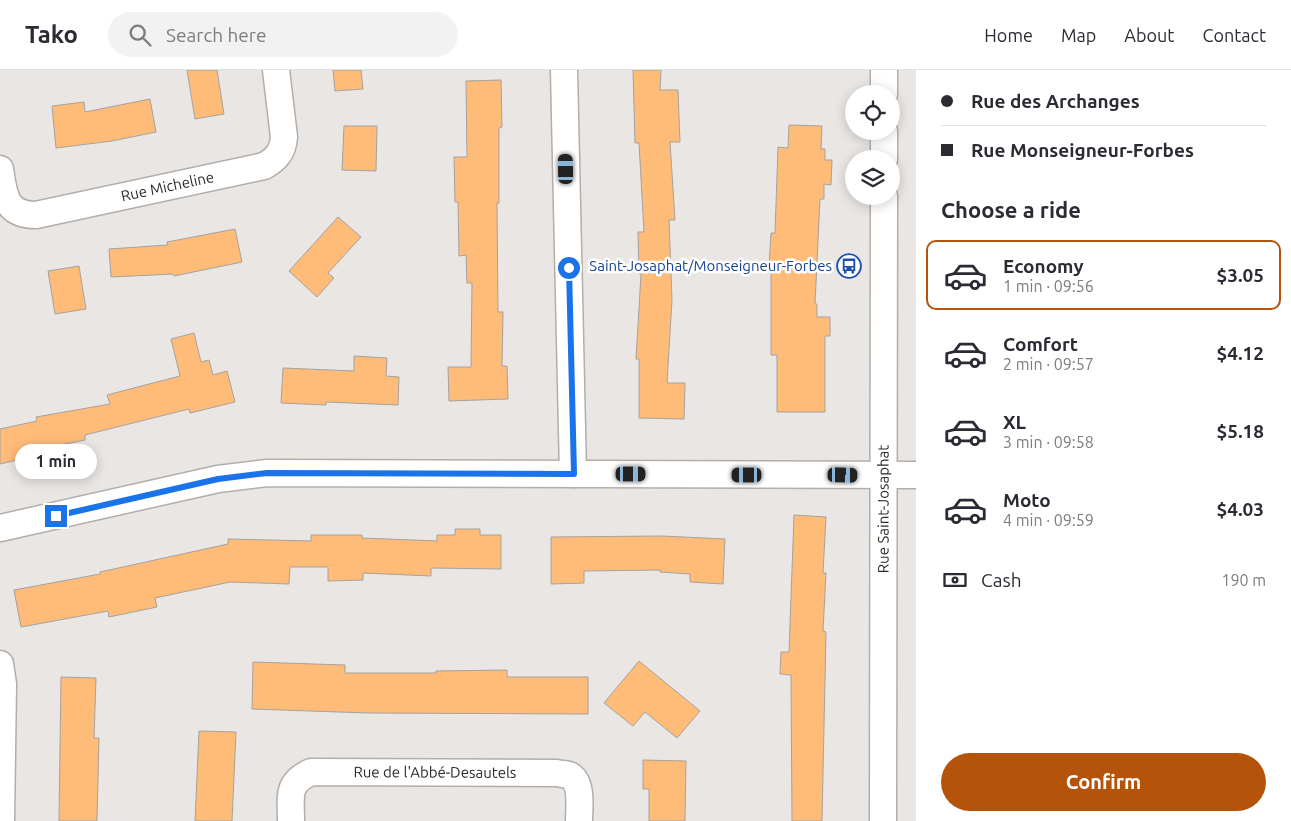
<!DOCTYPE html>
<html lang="en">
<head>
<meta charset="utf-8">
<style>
	body { margin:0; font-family:Ubuntu,sans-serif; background:#f2f2f3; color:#2b2b33; height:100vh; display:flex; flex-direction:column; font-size:19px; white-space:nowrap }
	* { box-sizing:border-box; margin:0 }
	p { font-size:16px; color:#7c7c81 }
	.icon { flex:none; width:28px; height:28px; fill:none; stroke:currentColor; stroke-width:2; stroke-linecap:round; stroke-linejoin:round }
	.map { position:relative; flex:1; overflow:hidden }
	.panel { display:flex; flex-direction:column; background:#fff; width:375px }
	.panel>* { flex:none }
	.top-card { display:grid; align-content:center; height:110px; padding:0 25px; background:#fff }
	.tools { position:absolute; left:845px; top:15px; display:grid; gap:10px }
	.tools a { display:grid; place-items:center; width:55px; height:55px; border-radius:50%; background:#fff; box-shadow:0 2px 12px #0003; font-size:25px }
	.end { position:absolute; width:22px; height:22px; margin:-11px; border:6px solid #1a73e8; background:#fff; box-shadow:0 0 0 2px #fff }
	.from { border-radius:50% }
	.bubble { position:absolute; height:35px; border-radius:18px; background:#fff; box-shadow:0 2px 12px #0003; font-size:16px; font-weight:700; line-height:35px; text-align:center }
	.car { position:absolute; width:15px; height:30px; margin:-15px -8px; border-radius:6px; box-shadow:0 0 4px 1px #0007; background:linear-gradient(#222 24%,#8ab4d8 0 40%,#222 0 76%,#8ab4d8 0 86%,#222 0) }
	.top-card b { display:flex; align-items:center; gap:18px; height:48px; font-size:19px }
	.top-card b+b { border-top:1px solid #e1e1e2 }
	.top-card i { width:12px; height:12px; background:#2b2b33 }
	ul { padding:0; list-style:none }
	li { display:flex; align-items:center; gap:15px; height:70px; margin:0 10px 8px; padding:0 15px; border:2px solid transparent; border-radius:10px }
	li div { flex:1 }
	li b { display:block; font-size:19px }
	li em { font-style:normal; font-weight:700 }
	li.current { border-color:#b45309 }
	li>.icon { width:45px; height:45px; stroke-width:1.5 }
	h2 { padding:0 25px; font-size:22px; line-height:60px }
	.pay { display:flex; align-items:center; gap:12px; height:55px; padding:0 25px; font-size:19px }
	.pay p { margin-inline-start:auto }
	.primary-button { display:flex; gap:10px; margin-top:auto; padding:10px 25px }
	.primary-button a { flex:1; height:58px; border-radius:30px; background:#b45309; color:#fff; font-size:20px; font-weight:700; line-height:58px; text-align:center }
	header { display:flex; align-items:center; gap:30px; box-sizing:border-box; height:70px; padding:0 25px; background:#fff; border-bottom:1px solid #e1e1e2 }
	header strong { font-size:24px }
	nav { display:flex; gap:28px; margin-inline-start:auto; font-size:18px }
	.search { width:350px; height:45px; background:#f2f2f3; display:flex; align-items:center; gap:12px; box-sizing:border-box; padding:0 18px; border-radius:28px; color:#7c7c81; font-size:19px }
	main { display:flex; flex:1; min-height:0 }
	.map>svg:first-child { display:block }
	.building { fill:#ffbb78; stroke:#a5a29f }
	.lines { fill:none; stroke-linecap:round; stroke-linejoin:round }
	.minor-casing { stroke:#b1aeab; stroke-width:29 }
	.minor { stroke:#fff; stroke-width:26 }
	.route { stroke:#1a73e8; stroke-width:6 }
	.labels { text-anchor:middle; stroke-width:5; stroke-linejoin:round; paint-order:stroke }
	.street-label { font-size:15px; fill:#2b2a29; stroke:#fff }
	.transit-label { font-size:15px; fill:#164399; stroke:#fff; text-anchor:end }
</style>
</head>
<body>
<header>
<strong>Tako</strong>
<div class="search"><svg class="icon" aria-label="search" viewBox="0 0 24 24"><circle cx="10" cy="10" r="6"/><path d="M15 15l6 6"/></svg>Search here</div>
<nav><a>Home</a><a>Map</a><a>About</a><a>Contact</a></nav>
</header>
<main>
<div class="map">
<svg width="916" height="751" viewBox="0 0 916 751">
	<rect width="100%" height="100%" fill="#e9e6e3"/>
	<g class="building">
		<polygon points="187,0 217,0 224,44 195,49"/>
		<polygon points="333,0 361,0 363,19 335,21"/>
		<polygon points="633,0 661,0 660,20 678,20 680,72 670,72 675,150 669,150 672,230 667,313 685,313 684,349 639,348 639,289 636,289 641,204 639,204 638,162 644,162 639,73 635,73"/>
		<polygon points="501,10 502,57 499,58 499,133 497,133 498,242 503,242 502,296 507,296 508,329 449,331 448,297 471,297 472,213 467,213 466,185 459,186 458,132 455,132 454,87 467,87 466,11"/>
		<polygon points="150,29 156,62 112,71 56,78 52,36 84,32 85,42"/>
		<polygon points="789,55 822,56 821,79 825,79 825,90 832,90 831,115 824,114 824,129 820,129 815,234 817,234 817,247 830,247 830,266 825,266 825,342 777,342 777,285 771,285 771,197 769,196 771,163 775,163 778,77 788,78"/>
		<polygon points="344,56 377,56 376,101 342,100"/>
		<polygon points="338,147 361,167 328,203 334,208 317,227 289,201"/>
		<polygon points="235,159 242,192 174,206 173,204 111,207 109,179 168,175 167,172"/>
		<polygon points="79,196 86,239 55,244 48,201"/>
		<polygon points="194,263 201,292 209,290 213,305 227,301 235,332 190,343 189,339 85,365 85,370 34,380 35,386 0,394 0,359 37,351 36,347 110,334 107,325 180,306 171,269"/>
		<polygon points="354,286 387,288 386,306 399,307 398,335 326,332 326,335 281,333 283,298 354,301"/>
		<polygon points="794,445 826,447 823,503 826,503 823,561 826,562 822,751 792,751 791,605 780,604 781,582 789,582"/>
		<polygon points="455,459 480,459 480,465 501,465 501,499 431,498 431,506 363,503 363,510 328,511 328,497 290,497 289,514 230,512 155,528 157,537 109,547 108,541 21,557 14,520 100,504 100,502 228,474 228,469 311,471 311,465 362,465 362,468 437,471 437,465 455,465"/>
		<polygon points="662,466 725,469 723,514 690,512 690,504 660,502 660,500 584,501 584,513 551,514 551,467"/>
		<polygon points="639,591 700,641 677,668 645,642 633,656 604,633"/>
		<polygon points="253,592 345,595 345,603 436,603 436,601 507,600 507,607 588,607 588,644 368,643 252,639"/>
		<polygon points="61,607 96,608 94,668 99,668 97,751 59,751"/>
		<polygon points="199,661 236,662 232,751 195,751"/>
		<polygon points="643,690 686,691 685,751 649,751 649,719 643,719"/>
	</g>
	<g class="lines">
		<g class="minor-casing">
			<g id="minor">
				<polyline points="564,0 573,404"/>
				<polyline points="884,0 884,24"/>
				<polyline points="884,61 884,89"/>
				<path id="s1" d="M0 99C4 125 5 145 36 145L264 96C277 89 283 81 284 67L276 0"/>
				<polyline points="0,458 218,409 267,403 916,405"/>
				<polyline points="0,594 3,614 1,751"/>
				<path id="s2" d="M291 751C291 727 286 713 311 702L557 703C560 704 566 704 569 705 583 712 579 738 579 751"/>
				<path id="s3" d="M883 751 884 126"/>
			</g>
		</g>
		<use href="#minor" class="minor"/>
	</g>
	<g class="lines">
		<polyline class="route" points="56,446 218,409 267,403 574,404 569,198"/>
	</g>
	<defs>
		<g id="bus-ring" transform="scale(1.25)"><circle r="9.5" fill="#fff" stroke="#1a4fb4" stroke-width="1.5"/><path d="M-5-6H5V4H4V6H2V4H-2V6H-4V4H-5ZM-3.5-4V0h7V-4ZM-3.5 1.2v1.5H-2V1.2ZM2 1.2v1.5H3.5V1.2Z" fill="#1a4fb4"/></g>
	</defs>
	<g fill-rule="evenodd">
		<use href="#bus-ring" x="849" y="196"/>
	</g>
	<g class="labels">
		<g class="street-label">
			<text dy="5" stroke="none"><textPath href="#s1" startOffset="201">Rue Micheline</textPath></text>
			<text dy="5" stroke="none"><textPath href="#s3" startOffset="312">Rue Saint-Josaphat</textPath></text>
			<text dy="5" stroke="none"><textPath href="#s2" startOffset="182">Rue de l'Abbé-Desautels</textPath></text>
		</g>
		<g class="transit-label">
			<text x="832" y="201">Saint-Josaphat/Monseigneur-Forbes</text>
		</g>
	</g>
</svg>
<div class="tools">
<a><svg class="icon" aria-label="locate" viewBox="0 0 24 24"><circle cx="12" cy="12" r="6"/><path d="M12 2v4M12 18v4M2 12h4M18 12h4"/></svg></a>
<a><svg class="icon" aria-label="layers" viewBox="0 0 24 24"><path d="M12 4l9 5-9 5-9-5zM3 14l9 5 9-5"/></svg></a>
</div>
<i class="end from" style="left:569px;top:198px"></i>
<i class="end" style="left:56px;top:446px"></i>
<div class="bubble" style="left:15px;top:374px;width:82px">1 min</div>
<i class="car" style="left:566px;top:99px;rotate:359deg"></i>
<i class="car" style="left:631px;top:404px;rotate:90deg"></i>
<i class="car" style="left:747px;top:405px;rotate:270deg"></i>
<i class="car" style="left:843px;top:405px;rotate:91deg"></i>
</div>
<section class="panel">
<div class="top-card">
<b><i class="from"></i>Rue des Archanges</b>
<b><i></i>Rue Monseigneur-Forbes</b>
</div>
<h2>Choose a ride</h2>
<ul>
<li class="current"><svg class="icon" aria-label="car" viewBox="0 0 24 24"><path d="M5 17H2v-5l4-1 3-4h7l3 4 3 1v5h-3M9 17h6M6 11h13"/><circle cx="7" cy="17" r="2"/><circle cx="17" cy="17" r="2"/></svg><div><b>Economy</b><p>1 min · 09:56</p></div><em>$3.05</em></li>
<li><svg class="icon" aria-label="car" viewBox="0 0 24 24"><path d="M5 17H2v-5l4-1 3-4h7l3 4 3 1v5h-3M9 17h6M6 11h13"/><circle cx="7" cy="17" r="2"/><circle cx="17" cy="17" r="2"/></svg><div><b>Comfort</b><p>2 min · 09:57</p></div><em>$4.12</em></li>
<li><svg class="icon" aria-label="car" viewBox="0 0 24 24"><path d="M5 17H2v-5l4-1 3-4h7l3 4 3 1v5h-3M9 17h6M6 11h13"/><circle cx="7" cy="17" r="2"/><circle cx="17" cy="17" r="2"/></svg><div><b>XL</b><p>3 min · 09:58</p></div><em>$5.18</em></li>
<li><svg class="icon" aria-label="car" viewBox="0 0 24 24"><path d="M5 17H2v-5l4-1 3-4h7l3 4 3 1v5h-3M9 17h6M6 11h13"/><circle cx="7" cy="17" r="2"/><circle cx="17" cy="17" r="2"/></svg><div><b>Moto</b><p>4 min · 09:59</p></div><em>$4.03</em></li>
</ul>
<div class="pay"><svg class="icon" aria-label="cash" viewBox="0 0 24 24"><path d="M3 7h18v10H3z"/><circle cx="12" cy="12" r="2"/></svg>Cash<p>190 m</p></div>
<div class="primary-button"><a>Confirm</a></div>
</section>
</main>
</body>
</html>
